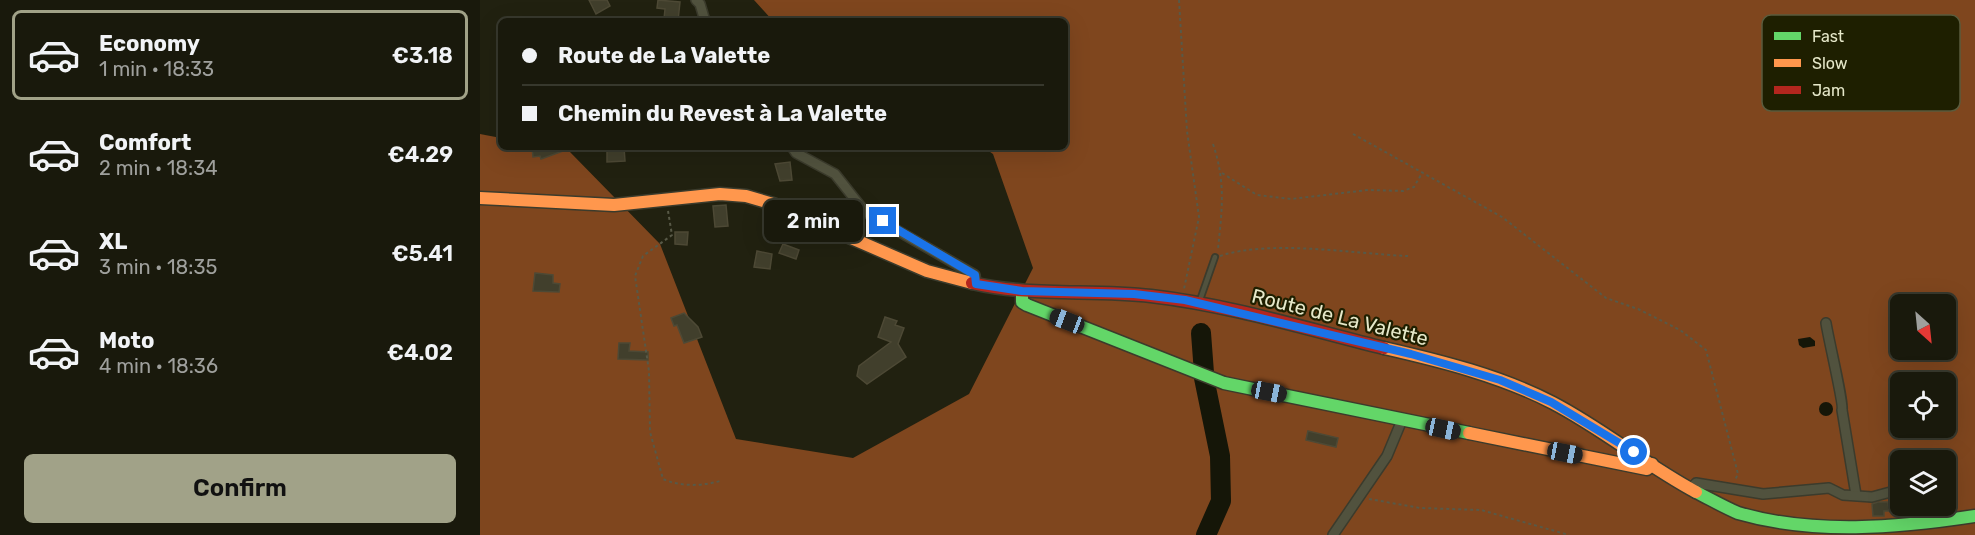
<!DOCTYPE html>
<html lang="en">
<head>
<meta charset="utf-8">
<style>
	body { margin:0; font-family:Rubik,sans-serif; background:#26261a; color:#f1f3f6; height:100vh; display:flex; flex-direction:column; font-size:22px; white-space:nowrap }
	* { box-sizing:border-box; margin:0 }
	p { font-size:20px; color:#9fa09d }
	.icon { flex:none; width:33px; height:33px; fill:none; stroke:currentColor; stroke-width:2; stroke-linecap:round; stroke-linejoin:round }
	.map { position:relative; flex:1; overflow:hidden }
	.panel { display:flex; flex-direction:column; background:#19190c; width:480px }
	.panel>* { flex:none }
	.top-card { position:absolute; left:18px; top:18px; width:570px; height:132px; border-radius:9px; box-shadow:0 6px 24px #0002,0 0 0 2px #37382d; display:grid; align-content:center; height:132px; padding:0 24px; background:#19190c }
	.needle { width:39px; rotate:153deg }
	.controls { position:absolute; left:1410px; top:294px; display:grid; gap:12px }
	.controls a { display:grid; place-items:center; width:66px; height:66px; border-radius:9px; background:#19190c; box-shadow:0 6px 24px #0002,0 0 0 2px #37382d; font-size:30px }
	.end { position:absolute; width:27px; height:27px; margin:-14px; border:8px solid #1a73e8; background:#fff; box-shadow:0 0 0 3px #fff }
	.from { border-radius:50% }
	.bubble { position:absolute; height:42px; border-radius:9px; background:#19190c; box-shadow:0 6px 24px #0002,0 0 0 2px #37382d; font-size:20px; font-weight:600; line-height:42px; text-align:center }
	.car { position:absolute; width:18px; height:36px; margin:-18px -9px; border-radius:8px; box-shadow:0 0 4px 2px #0007; background:linear-gradient(#222 24%,#8ab4d8 0 40%,#222 0 76%,#8ab4d8 0 86%,#222 0) }
	.top-card b { display:flex; align-items:center; gap:21px; height:57px; font-size:22px }
	.top-card b+b { border-top:2px solid #37382d }
	.top-card i { width:15px; height:15px; background:#f1f3f6 }
	ul { padding:10px 0 0; list-style:none }
	li { display:flex; align-items:center; gap:18px; height:90px; margin:0 12px 9px; padding:0 12px; border:3px solid transparent; border-radius:9px }
	li div { flex:1 }
	li b { display:block; font-size:22px }
	li em { font-style:normal; font-weight:600 }
	li.selected { border-color:#a1a288 }
	li>.icon { width:54px; height:54px; stroke-width:1.5 }
	.primary-button { display:flex; gap:12px; margin-top:auto; padding:12px 24px }
	.primary-button a { flex:1; height:69px; border-radius:9px; background:#a1a288; color:#111; font-size:24px; font-weight:600; line-height:69px; text-align:center }
	main { display:flex; flex:1; min-height:0 }
	.map>svg:first-child { display:block }
	.forest { fill:#7f461e; fill-rule:evenodd }
	.water { fill:#151608 }
	.lines { fill:none; stroke-linecap:round; stroke-linejoin:round }
	.river { stroke:#151608; stroke-width:20 }
	.building { fill:#413f2c; stroke:#4d4935; stroke-width:1.5 }
	.lane-casing { stroke:#3b3b2c; stroke-width:8 }
	.street-casing { stroke:#3b3b2c; stroke-width:12 }
	.fast-casing { stroke:#3b3b2c; stroke-width:15 }
	.slow-casing { stroke:#3b3b2c; stroke-width:15 }
	.jam-casing { stroke:#3b3b2c; stroke-width:15 }
	.path { stroke:#585947; stroke-width:2; stroke-dasharray:3 3; stroke-linecap:butt }
	.lane { stroke:#51523e; stroke-width:4.5 }
	.street { stroke:#51523e; stroke-width:9 }
	.fast { stroke:#63d668; stroke-width:12 }
	.slow { stroke:#ff974d; stroke-width:12 }
	.jam { stroke:#b3261e; stroke-width:12 }
	.route { stroke:#1a73e8; stroke-width:8 }
	.labels { text-anchor:middle; stroke-width:4.5; stroke-linejoin:round; paint-order:stroke }
	.street-label { font-size:20px; fill:#e6e8c9; stroke:#1e1f00 }
	.key { fill:#1e1f00; stroke:#5a5b3c; stroke-width:1.5 }
	.key-label { font-size:16px; fill:#e6e8c9 }
</style>
</head>
<body>
<main>
<section class="panel">
<ul>
<li class="selected"><svg class="icon" aria-label="car" viewBox="0 0 24 24"><path d="M5 17H2v-5l4-1 3-4h7l3 4 3 1v5h-3M9 17h6M6 11h13"/><circle cx="7" cy="17" r="2"/><circle cx="17" cy="17" r="2"/></svg><div><b>Economy</b><p>1 min · 18:33</p></div><em>€3.18</em></li>
<li><svg class="icon" aria-label="car" viewBox="0 0 24 24"><path d="M5 17H2v-5l4-1 3-4h7l3 4 3 1v5h-3M9 17h6M6 11h13"/><circle cx="7" cy="17" r="2"/><circle cx="17" cy="17" r="2"/></svg><div><b>Comfort</b><p>2 min · 18:34</p></div><em>€4.29</em></li>
<li><svg class="icon" aria-label="car" viewBox="0 0 24 24"><path d="M5 17H2v-5l4-1 3-4h7l3 4 3 1v5h-3M9 17h6M6 11h13"/><circle cx="7" cy="17" r="2"/><circle cx="17" cy="17" r="2"/></svg><div><b>XL</b><p>3 min · 18:35</p></div><em>€5.41</em></li>
<li><svg class="icon" aria-label="car" viewBox="0 0 24 24"><path d="M5 17H2v-5l4-1 3-4h7l3 4 3 1v5h-3M9 17h6M6 11h13"/><circle cx="7" cy="17" r="2"/><circle cx="17" cy="17" r="2"/></svg><div><b>Moto</b><p>4 min · 18:36</p></div><em>€4.02</em></li>
</ul>
<div class="primary-button"><a>Confirm</a></div>
</section>
<div class="map">
<svg width="1495" height="535" viewBox="0 0 1495 535">
	<rect width="100%" height="100%" fill="#212110"/>
	<path class="forest" d="M274 0H1495V535H0V134L21 138V147H65L90 152 180 244 256 439 373 458 489 394 553 268 513 154 503 147H585V21H293ZM1420 304H1466V350H1420ZM1420 382H1466V428H1420ZM1420 460H1466V506H1420Z"/>
	<g class="water">
		<polygon points="1330,337 1335,341 1335,346 1323,348 1319,345 1318,339"/>
		<circle cx="1346" cy="409" r="7"/>
	</g>
	<g class="lines">
		<g class="river">
			<polyline points="721,333 724,373"/>
			<polyline points="724,378 740,456 741,501 726,535"/>
		</g>
	</g>
	<g class="building">
		<polygon points="109,0 127,0 130,6 116,14"/>
		<polygon points="178,0 200,2 198,21 184,19 185,9 177,8"/>
		<polygon points="52,147 83,147 83,151 61,159 60,156 53,157"/>
		<polygon points="127,147 144,147 145,161 127,162"/>
		<polygon points="310,162 312,180 300,181 295,164"/>
		<polygon points="246,205 248,226 235,227 233,206"/>
		<polygon points="195,232 208,232 207,245 195,244"/>
		<polygon points="303,244 319,250 316,259 299,253"/>
		<polygon points="277,251 292,254 290,269 274,267"/>
		<polygon points="55,273 73,275 73,283 80,284 79,292 53,291"/>
		<polygon points="204,313 218,327 222,337 204,343 197,325 194,326 191,318"/>
		<polygon points="405,317 417,321 415,325 424,328 418,344 426,357 387,384 377,376 379,366 411,342 398,337"/>
		<polygon points="139,343 150,343 149,351 168,352 168,360 138,359"/>
		<polygon points="828,431 858,438 856,447 826,440"/>
		<polygon points="1398,502 1408,502 1409,511 1404,511 1404,516 1393,516 1392,504"/>
	</g>
	<g class="lines">
		<g class="lane-casing">
			<polyline id="lane" points="720,300 735,257"/>
		</g>
		<g class="street-casing">
			<g id="street">
				<polyline points="216,0 220,4 225,21"/>
				<polyline points="312,147 316,153 355,174 385,212 495,275 496,284"/>
				<path d="M1346 323C1348 337 1364 404 1362 410L1376 495"/>
				<polyline points="1211,489 1216,483 1283,494 1349,488 1363,495 1392,497 1418,490"/>
				<polyline points="853,535 907,456 922,420"/>
			</g>
		</g>
		<g class="fast-casing">
			<g id="fast">
				<polyline points="542,291 542,302 547,305 744,383 989,433"/>
				<path d="M1216 492C1230 499 1244 507 1258 513 1334 535 1417 528 1495 516"/>
			</g>
		</g>
		<g class="slow-casing">
			<g id="slow">
				<polyline points="0,198 134,205 240,194 266,196 293,204 447,271 492,283"/>
				<path d="M904 348C961 361 1021 376 1073 403 1123 429 1167 466 1216 492"/>
				<polyline points="989,433 1167,469 1172,464"/>
			</g>
		</g>
		<g class="jam-casing">
			<path id="jam" d="M492 283C551 297 612 289 671 296 749 305 827 329 904 348"/>
		</g>
		<g class="path">
			<polyline points="699,0 707,131 719,217 704,289"/>
			<polyline points="873,134 1022,217 1126,298 1158,309 1200,330 1226,350 1258,474 1255,480"/>
			<path d="M733 144C746 183 742 209 738 249"/>
			<polyline points="742,173 777,195 811,199 888,190 923,191 934,187 942,173"/>
			<path d="M188 211 192 235 163 256 155 276 169 371 170 432 183 479C201 487 222 486 240 481"/>
			<path d="M740 256C792 239 873 254 928 256"/>
			<polyline points="889,499 940,508 1001,510 1089,535"/>
		</g>
		<use href="#lane" class="lane"/>
		<use href="#street" class="street"/>
		<use href="#fast" class="fast"/>
		<use href="#slow" class="slow"/>
		<use href="#jam" class="jam"/>
	</g>
	<g class="lines">
		<polyline class="route" points="403,221 495,275 496,284 542,291 654,294 705,300 931,354 1020,380 1071,402 1154,452"/>
	</g>
	<g class="labels">
		<g class="street-label">
			<text transform="translate(860 317) rotate(14)" y="7">Route de La Valette</text>
		</g>
	</g>
	<rect x="1282" y="15" width="198" height="96" rx="9" class="key"/>
	<rect x="1294" y="32" width="27" height="8" fill="#63d668"/>
	<rect x="1294" y="59" width="27" height="8" fill="#ff974d"/>
	<rect x="1294" y="86" width="27" height="8" fill="#b3261e"/>
	<g class="key-label">
		<text x="1332" y="42">Fast</text>
		<text x="1332" y="69">Slow</text>
		<text x="1332" y="96">Jam</text>
	</g>
</svg>
<div class="controls">
<a><svg class="needle" viewBox="-14 -14 28 28"><path d="M0-13l5 13h-10z" fill="#e53935"/><path d="M0 13l5-13h-10z" fill="#9fa09d"/></svg></a>
<a><svg class="icon" aria-label="locate" viewBox="0 0 24 24"><circle cx="12" cy="12" r="6"/><path d="M12 2v4M12 18v4M2 12h4M18 12h4"/></svg></a>
<a><svg class="icon" aria-label="layers" viewBox="0 0 24 24"><path d="M12 4l9 5-9 5-9-5zM3 14l9 5 9-5"/></svg></a>
</div>
<i class="end from" style="left:1154px;top:452px"></i>
<i class="end" style="left:403px;top:221px"></i>
<div class="bubble" style="left:284px;top:200px;width:99px">2 min</div>
<i class="car" style="left:587px;top:321px;rotate:291deg"></i>
<i class="car" style="left:789px;top:392px;rotate:101deg"></i>
<i class="car" style="left:963px;top:429px;rotate:102deg"></i>
<i class="car" style="left:1085px;top:453px;rotate:101deg"></i>
<div class="top-card">
<b><i class="from"></i>Route de La Valette</b>
<b><i></i>Chemin du Revest à La Valette</b>
</div>
</div>
</main>
</body>
</html>
